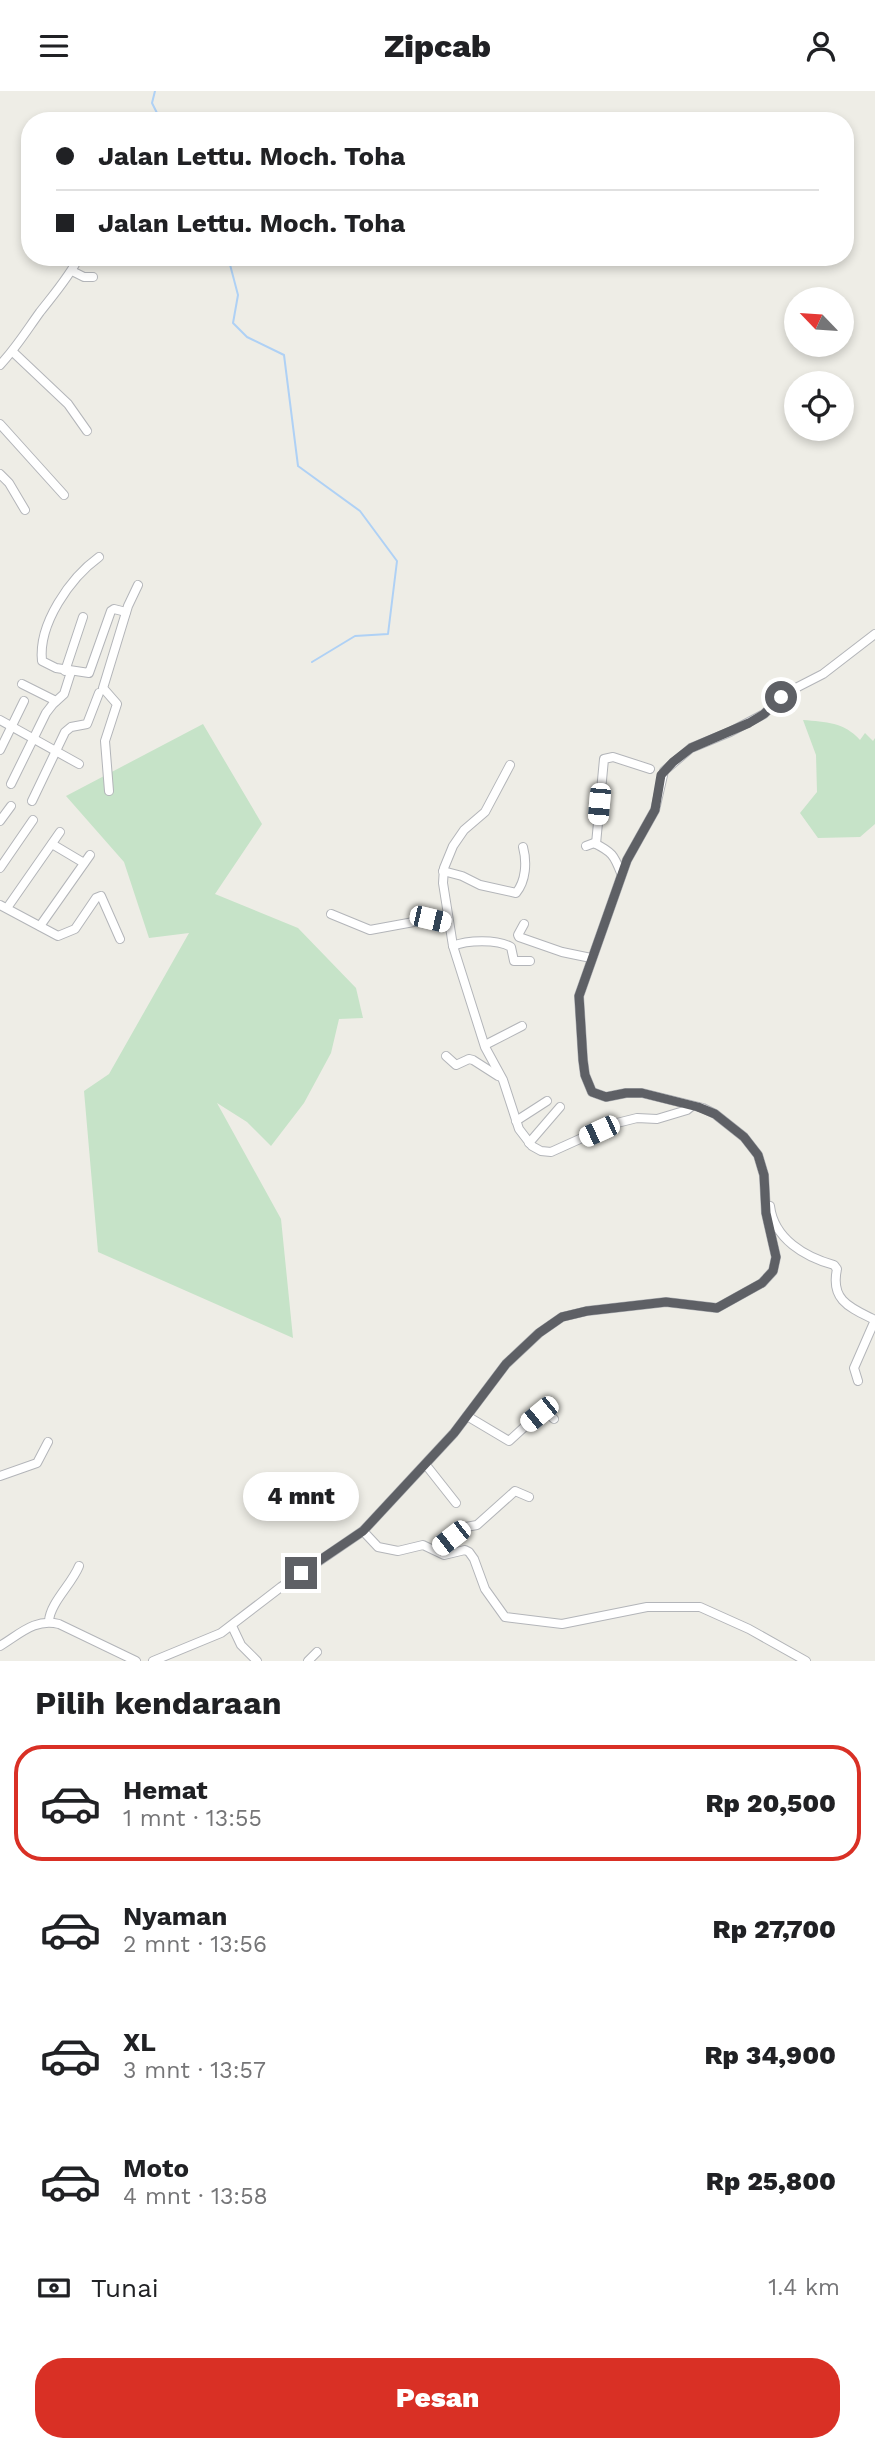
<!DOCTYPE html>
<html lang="id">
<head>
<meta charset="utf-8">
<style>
	body { margin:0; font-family:"Work Sans",sans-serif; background:#f6f6f6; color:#202124; height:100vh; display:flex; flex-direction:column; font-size:26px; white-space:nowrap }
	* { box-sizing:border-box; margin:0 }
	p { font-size:23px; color:#757577 }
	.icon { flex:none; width:38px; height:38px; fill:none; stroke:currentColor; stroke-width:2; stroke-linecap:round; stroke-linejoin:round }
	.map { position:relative; height:1570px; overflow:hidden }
	.sheet { display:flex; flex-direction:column; background:#fff; flex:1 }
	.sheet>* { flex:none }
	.top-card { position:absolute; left:21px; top:21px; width:833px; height:154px; border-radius:28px; box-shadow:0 4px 10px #0003; display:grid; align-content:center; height:154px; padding:0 35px; background:#fff }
	.needle { width:46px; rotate:295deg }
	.buttons { position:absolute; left:784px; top:196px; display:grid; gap:14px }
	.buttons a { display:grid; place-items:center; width:70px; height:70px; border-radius:50%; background:#fff; box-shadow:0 4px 10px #0003; font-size:35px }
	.end { position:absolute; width:32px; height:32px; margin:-16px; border:9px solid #5e6065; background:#fff; box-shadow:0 0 0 4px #fff }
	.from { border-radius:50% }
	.bubble { position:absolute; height:49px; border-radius:24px; background:#fff; box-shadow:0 4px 10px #0003; font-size:23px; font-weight:800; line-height:49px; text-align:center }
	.car { position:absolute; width:21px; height:42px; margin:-21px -10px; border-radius:9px; box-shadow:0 0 5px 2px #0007; background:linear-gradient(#fff 24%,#345 0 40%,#fff 0 76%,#345 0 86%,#fff 0) }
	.top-card b { display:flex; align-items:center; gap:24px; height:66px; font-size:26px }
	.top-card b+b { border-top:2px solid #e0e0e0 }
	.top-card i { width:18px; height:18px; background:#202124 }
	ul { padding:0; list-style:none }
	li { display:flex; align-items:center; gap:21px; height:116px; margin:0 14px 10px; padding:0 21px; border:4px solid transparent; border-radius:28px }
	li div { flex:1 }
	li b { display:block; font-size:26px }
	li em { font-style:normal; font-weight:800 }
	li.current { border-color:#d93025 }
	li>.icon { width:63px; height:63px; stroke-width:1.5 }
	h2 { padding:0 35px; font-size:32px; line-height:84px }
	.pay { display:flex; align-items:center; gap:18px; height:77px; padding:0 35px; font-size:26px }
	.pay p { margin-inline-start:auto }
	.cta { display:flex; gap:14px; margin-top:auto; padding:14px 35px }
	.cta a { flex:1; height:80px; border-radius:28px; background:#d93025; color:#fff; font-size:28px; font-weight:800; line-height:80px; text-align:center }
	header { display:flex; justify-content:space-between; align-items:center; height:91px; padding:0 35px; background:#fff; font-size:32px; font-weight:800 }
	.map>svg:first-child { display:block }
	.green { fill:#c6e3c8 }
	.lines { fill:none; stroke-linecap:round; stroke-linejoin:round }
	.stream { stroke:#afd1f5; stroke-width:2 }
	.minor-casing { stroke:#b3b5b9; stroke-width:10 }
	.minor { stroke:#fff; stroke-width:8 }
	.route { stroke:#5e6065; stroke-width:9 }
</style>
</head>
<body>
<header><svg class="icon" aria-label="menu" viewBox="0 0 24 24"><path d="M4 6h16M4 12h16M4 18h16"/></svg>Zipcab<svg class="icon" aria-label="person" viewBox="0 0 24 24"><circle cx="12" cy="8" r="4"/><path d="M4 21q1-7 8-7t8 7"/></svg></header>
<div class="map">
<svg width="875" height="1570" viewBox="0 0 875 1570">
	<rect width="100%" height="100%" fill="#eeede6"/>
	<g class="green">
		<path d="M803 629C826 631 844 631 860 649L865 642 873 650 875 647V733L860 746 818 747 800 722 817 701 816 664Z"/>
		<polygon points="203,633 262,733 215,803 298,837 356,897 363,927 339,928 331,962 304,1012 271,1055 247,1031 217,1012 281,1128 293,1247 98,1161 84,1000 109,983 189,842 149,847 124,771 66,705"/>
	</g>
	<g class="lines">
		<g class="stream">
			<polyline points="155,0 152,12 161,30"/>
			<polyline points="228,166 238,204 233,232 247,246 284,264 298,375 360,420 397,470 388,543 355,545 312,571"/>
		</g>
		<g class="minor-casing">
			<g id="minor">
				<polyline points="72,180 84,186 93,186"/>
				<polyline points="13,261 68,313 87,340"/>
				<path d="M0 274C16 257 27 239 40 221 54 203 69 186 79 166"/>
				<polyline points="0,333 64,404"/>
				<polyline points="0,383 9,392 25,419"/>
				<path d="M99 466C70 487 38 533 42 570L56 577 89 582 111 520 114 518 126 521"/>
				<polyline points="65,580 83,526"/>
				<polyline points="22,593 56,610"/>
				<polyline points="0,629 79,673"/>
				<polyline points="0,659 24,610"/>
				<polyline points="510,674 485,721 464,739 453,755 444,777 443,792 453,855 485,956 503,989 519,1038 532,1055 541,1060 551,1061 613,1033 637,1027 657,1028 687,1019 692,1015"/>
				<polyline points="11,693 46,622 53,613 64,603 71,581"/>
				<polyline points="109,700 105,650 117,613 103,597 128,515 138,494"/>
				<polyline points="32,710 65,641 71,636 87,633 99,602"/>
				<polyline points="0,730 11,715"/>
				<polyline points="52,753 84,772"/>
				<polyline points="596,753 604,668 613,666 650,678"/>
				<path d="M586 755 594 752C612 761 614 764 621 782"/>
				<polyline points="0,777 33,729"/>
				<path d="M443 780 462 785 480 794 516 802C526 790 527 771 523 756"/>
				<polyline points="0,814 58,845 75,838 96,807 101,805 120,848"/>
				<polyline points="7,817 60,741"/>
				<polyline points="331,823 370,839 430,828 448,832"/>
				<polyline points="524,833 518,844 519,846 562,861 591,867"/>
				<polyline points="40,835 90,764"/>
				<path d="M453 855C467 849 497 848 511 856L514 870H530"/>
				<polyline points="485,954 522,935"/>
				<polyline points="446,965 456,974 469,968 473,969 498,985"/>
				<polyline points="516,1030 547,1010"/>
				<polyline points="529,1052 560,1016"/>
				<path d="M770 1115C774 1148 805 1166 834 1174L837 1178C830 1210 851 1217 875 1229L854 1277 858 1290"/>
				<polyline points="467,1325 509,1350 544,1318 554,1328"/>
				<polyline points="426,1374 456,1412"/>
				<polyline points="0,1385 37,1372 48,1351"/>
				<polyline points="363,1440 378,1456 398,1460 423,1454 444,1464 465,1459 469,1461 474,1468 485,1498 505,1526 562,1533 647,1516 700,1516 749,1538 806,1570"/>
				<polyline points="436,1459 466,1436 477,1434 515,1400 529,1406"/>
				<path d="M49 1530C50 1512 72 1493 79 1475"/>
				<polyline points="232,1535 241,1554 257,1570"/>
				<path d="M0 1555C20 1543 35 1527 59 1533L136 1570"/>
				<polyline points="153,1570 221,1542 281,1496 363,1440 454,1342 506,1273 539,1242 562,1226 587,1220 666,1211 717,1217 762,1192 773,1180 776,1166 766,1122 764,1084 758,1064 744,1046 715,1023 703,1017 642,1002 626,1002 606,1006 592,1001 585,984 583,969 579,905 627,769 655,719 664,680 691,657 730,641 764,623 786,602 823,583 875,543"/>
				<polyline points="308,1570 317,1561"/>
			</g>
		</g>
		<use href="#minor" class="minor"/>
	</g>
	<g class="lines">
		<polyline class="route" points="301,1482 363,1440 454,1342 506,1273 539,1242 562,1226 587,1220 666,1211 717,1217 762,1192 773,1180 776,1166 766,1122 764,1084 758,1064 744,1046 715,1023 698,1016 642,1002 626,1002 606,1006 592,1001 585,984 583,969 579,905 627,769 655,719 661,684 673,671 691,657 749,632 764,623 781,606"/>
	</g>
</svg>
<div class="buttons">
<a><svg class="needle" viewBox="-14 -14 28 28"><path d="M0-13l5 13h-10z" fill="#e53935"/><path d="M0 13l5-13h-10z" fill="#757577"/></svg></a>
<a><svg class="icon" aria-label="locate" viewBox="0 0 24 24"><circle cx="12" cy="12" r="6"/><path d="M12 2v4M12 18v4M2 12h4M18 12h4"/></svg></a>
</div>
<i class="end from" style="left:781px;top:606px"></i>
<i class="end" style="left:301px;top:1482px"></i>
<div class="bubble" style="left:243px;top:1381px;width:116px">4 mnt</div>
<i class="car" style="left:599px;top:713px;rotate:185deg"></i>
<i class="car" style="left:430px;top:828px;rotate:103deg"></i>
<i class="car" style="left:599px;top:1040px;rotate:245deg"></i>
<i class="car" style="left:539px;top:1323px;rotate:231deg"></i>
<i class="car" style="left:451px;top:1447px;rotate:232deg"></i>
<div class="top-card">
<b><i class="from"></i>Jalan Lettu. Moch. Toha</b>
<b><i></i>Jalan Lettu. Moch. Toha</b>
</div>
</div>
<section class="sheet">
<h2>Pilih kendaraan</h2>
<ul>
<li class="current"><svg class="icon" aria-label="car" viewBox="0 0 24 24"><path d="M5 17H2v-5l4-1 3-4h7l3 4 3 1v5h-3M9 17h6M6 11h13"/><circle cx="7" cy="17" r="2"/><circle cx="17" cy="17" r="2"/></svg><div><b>Hemat</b><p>1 mnt · 13:55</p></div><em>Rp 20,500</em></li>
<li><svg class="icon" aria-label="car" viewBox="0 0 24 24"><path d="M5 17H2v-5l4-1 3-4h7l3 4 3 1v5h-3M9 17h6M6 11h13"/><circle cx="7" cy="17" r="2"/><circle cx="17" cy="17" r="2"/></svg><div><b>Nyaman</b><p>2 mnt · 13:56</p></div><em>Rp 27,700</em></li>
<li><svg class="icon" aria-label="car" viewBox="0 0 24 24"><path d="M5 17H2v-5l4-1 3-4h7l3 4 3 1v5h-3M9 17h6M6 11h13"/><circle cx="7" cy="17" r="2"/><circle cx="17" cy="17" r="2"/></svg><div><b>XL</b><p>3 mnt · 13:57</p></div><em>Rp 34,900</em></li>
<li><svg class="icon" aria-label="car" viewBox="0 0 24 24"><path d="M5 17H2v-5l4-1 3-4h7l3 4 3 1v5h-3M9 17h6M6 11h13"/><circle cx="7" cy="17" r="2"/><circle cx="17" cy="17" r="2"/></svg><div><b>Moto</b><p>4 mnt · 13:58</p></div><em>Rp 25,800</em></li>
</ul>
<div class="pay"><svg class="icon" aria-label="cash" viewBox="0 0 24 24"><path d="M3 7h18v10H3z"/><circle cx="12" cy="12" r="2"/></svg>Tunai<p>1.4 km</p></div>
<div class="cta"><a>Pesan</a></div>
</section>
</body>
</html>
